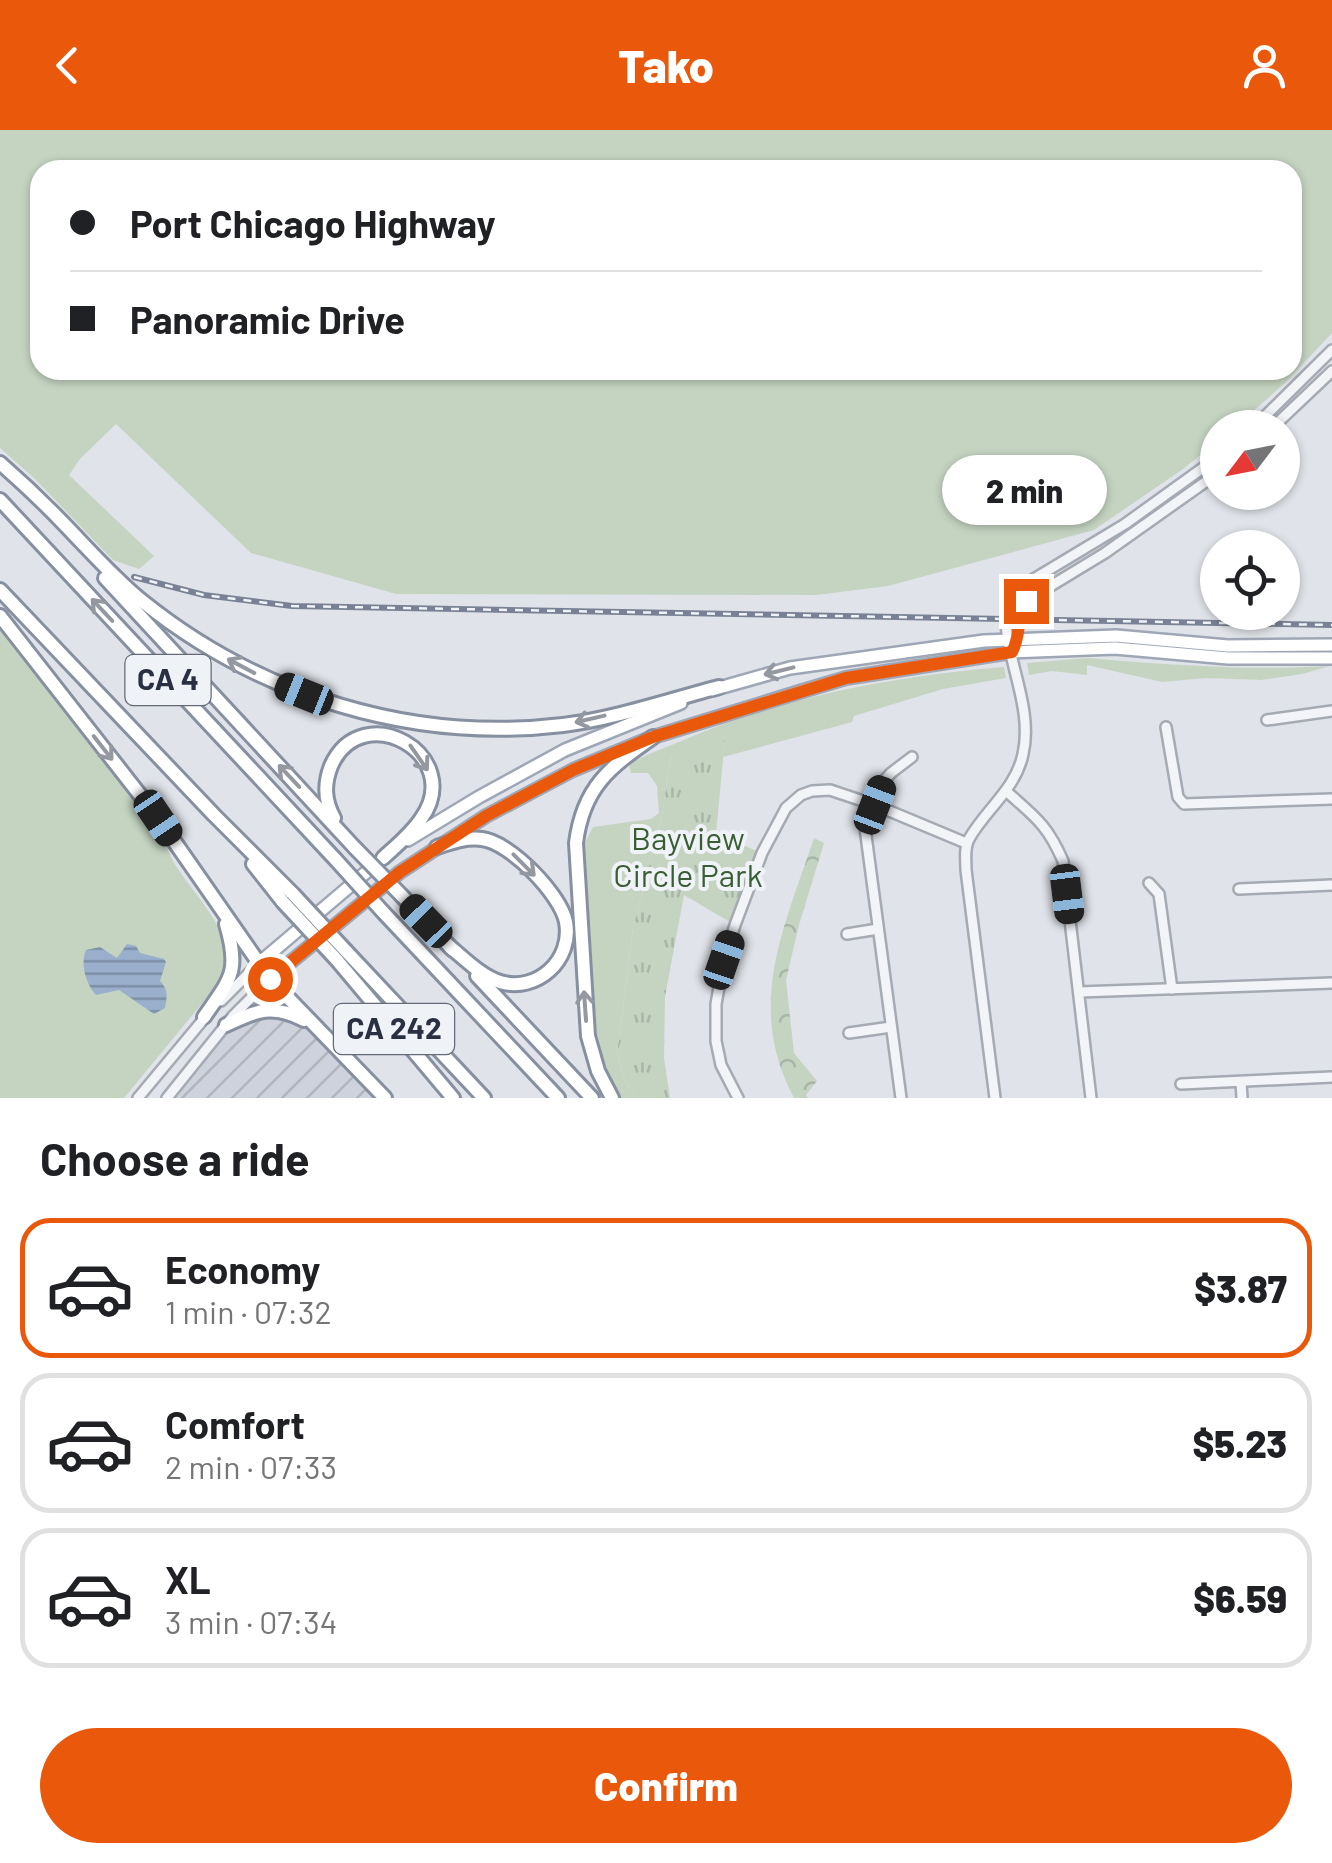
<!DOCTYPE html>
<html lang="en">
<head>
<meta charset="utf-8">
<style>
	body { margin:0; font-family:Barlow,sans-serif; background:#f6f6f6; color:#202124; height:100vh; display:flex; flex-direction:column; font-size:38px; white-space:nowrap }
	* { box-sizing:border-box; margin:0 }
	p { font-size:32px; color:#757577 }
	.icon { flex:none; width:55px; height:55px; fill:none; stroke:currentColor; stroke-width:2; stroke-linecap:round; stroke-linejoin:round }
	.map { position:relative; height:968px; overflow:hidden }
	.details { display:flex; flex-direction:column; background:#fff; flex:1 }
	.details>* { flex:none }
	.guide { position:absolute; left:30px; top:30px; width:1272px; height:220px; border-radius:30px; box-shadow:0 2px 8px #0004; display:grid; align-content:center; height:220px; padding:0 40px; background:#fff }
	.needle { width:65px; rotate:238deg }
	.tools { position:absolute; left:1200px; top:280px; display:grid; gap:20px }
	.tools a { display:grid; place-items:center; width:100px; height:100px; border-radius:50%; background:#fff; box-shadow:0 2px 8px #0004; font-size:50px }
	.end { position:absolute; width:45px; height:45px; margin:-22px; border:12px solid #ea580c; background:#fff; box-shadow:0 0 0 5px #fff }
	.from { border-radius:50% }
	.bubble { position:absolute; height:70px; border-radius:35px; background:#fff; box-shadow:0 2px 8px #0004; font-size:32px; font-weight:800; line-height:70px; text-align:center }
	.car { position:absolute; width:30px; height:60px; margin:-30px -15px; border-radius:12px; box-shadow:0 0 8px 2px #0007; background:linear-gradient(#222 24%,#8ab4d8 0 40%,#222 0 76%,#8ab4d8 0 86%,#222 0) }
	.guide b { display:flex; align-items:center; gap:35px; height:95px; font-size:38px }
	.guide b+b { border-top:2px solid #e0e0e0 }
	.guide i { width:25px; height:25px; background:#202124 }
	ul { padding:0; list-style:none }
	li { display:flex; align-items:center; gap:30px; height:140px; margin:0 20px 15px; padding:0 20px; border:5px solid #e0e0e0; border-radius:30px }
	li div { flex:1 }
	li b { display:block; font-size:38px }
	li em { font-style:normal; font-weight:800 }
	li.selected { border-color:#ea580c }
	li>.icon { width:90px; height:90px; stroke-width:1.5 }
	h2 { padding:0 40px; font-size:45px; line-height:120px }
	.cta { display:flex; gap:20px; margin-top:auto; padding:20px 40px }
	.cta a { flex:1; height:115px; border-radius:60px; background:#ea580c; color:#fff; font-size:40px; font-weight:800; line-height:115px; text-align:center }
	header { display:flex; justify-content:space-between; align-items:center; height:130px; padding:0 40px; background:#ea580c; color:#fff; font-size:45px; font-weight:800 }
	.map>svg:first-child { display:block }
	.industrial { fill:url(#industrial-furrows) }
	.green { fill:#c4d4c1; fill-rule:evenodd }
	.forest { fill:url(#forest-crowns) }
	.park { fill:url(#park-tufts) }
	.water { fill:url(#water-rules) }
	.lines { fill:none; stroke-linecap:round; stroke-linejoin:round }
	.minor-casing { stroke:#a5aab3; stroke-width:14 }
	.major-casing { stroke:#9fa7b6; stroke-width:16 }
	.highway-casing { stroke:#8790a1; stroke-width:18 }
	.minor { stroke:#f3f4f8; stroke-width:9 }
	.major { stroke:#fff; stroke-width:11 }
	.highway { stroke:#fff; stroke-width:12 }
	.rail-casing { stroke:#798294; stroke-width:6 }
	.rail { stroke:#eff2f7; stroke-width:2.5; stroke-dasharray:8; stroke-linecap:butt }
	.minor-bridge-casing { stroke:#a5aab3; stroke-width:14; stroke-linecap:butt }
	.highway-bridge-casing { stroke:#8790a1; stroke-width:18; stroke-linecap:butt }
	.minor-bridge { stroke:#f3f4f8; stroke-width:9 }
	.highway-bridge { stroke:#fff; stroke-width:12 }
	.oneway { stroke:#9498a0 }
	.route { stroke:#ea580c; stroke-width:12 }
	.labels { text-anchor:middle; stroke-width:8; stroke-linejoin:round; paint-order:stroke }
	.shield { fill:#eff2f7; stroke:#646a78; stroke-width:2.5 }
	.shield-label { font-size:30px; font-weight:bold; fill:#283041 }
	.park-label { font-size:32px; fill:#3a5e34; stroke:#eff2f7 }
</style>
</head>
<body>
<header><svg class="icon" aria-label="back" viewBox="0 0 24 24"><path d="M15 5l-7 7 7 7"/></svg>Tako<svg class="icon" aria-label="person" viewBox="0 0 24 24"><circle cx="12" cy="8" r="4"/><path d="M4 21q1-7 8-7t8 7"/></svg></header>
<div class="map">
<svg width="1332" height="968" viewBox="0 0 1332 968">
	<defs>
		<pattern id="industrial-furrows" width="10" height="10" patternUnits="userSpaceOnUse" patternTransform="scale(2.5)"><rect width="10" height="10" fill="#ced2dc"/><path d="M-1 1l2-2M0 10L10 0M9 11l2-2" fill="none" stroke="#b1b5be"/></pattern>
		<pattern id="forest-crowns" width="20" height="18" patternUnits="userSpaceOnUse" patternTransform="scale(2.5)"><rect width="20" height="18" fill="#c4d4c1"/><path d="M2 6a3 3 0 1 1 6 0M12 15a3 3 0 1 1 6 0" fill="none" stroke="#a8b6a7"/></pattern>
		<pattern id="park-tufts" width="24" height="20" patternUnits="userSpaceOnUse" patternTransform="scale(2.5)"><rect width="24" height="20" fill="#c4d4c1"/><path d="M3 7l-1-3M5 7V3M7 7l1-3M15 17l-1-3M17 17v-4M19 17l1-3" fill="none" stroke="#a8b6a7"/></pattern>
		<pattern id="water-rules" width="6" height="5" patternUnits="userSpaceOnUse" patternTransform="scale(2.5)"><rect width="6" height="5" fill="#99afcb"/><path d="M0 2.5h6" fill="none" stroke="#7d8fa6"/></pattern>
	</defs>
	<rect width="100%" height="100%" fill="#e0e3e9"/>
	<polygon class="industrial" points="259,880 303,890 385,968 167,968 226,895"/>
	<g class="green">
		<path d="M0 0H1332V203L1285 253 1235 297 1218 298 1217 312 1183 339 1094 400 888 456 816 465 396 464 251 423 116 294 80 329 69 345 154 426 139 439 113 430 34 348 0 318ZM40 40H1292V240H40Z"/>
		<path d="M0 494 160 700C165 712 169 725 176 736 194 764 224 793 228 826L225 827 224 840 218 854 124 968H0Z"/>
		<path d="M1088 528C1169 535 1249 541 1330 536L1302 544 1261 550 1206 548 1162 552 1087 535V545L1052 541 1029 545 1027 533Z"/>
		<path d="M1004 537 1006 548 943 559 854 586 852 592 723 627 725 608 671 626 662 685 633 798 617 924 626 953 637 968H620L603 930 594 891 584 715 593 697 651 689 659 683 657 656 648 643H631L629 634C647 624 667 617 686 609 787 566 895 546 1004 537Z"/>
	</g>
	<path class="forest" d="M814 708 824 713 799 795 786 850 794 923 817 951 806 965 808 968H794C745 876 784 798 814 708Z"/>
	<polygon class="park" points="725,608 716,704 762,723 735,795 684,765 665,867 664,928 670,968 637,968 626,953 617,924 633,798 662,685 671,626 700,613"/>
	<path class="water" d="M127 814 136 816 140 823 164 829 166 832 160 851C169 861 167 866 165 878L154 884 119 860 96 865C86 854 80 834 86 820L100 817 117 828Z"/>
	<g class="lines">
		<g class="minor-casing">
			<g id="minor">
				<polyline points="1253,298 1332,220"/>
				<polyline points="1272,298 1332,241"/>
				<polyline points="1026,471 1105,423 1218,343"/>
				<polyline points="1009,472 1019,460 1027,453 1125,394 1218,327"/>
				<polyline points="1267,590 1332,581"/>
				<polyline points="1166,597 1178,667 1184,674 1332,669"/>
				<path d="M1006 661C1035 687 1047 694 1063 731L1091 968"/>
				<polyline points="1149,753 1159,764 1172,859"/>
				<polyline points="1239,759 1332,755"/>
				<polyline points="847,804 878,799"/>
				<polyline points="1079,862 1332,853"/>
				<polyline points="221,871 258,834"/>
				<polyline points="849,903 891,897"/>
				<polyline points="1241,952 1242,968"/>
				<polyline points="1181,954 1332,947"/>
				<polyline points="138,968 207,885"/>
				<polyline points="167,968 233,886 270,849"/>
				<polyline points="738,968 721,935 716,911 716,874 724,830 735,795 762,723 786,678 801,665 812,661 830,660 875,675 966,713"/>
				<polyline points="901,968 865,698 883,652 891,643 912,627"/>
				<path d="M995 968 966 740C966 730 964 718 969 709 985 680 1016 659 1023 624 1033 581 1009 536 1006 494"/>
			</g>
		</g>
		<g class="major-casing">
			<g id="major">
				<polyline points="712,560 790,538 984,511 1116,506 1228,516 1332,515"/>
				<polyline points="408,710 479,667 565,620 681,573"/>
				<polyline points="258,834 377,733"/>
				<polyline points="270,849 400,742 486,686 573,640 653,607 799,562 846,548 1012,522 1115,518 1228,528 1332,528"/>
			</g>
		</g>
		<g class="highway-casing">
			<g id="highway">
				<path d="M0 333C23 353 45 374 66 396 91 422 114 448 142 471 260 566 412 613 563 595 613 589 669 570 719 557"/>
				<polyline points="0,370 336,730"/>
				<polyline points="105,448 355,718"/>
				<polyline points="0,460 214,685 293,764"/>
				<polyline points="0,486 158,688 270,849 385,968"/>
				<path d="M334 688C324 670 324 654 331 636 362 566 467 625 421 689 411 704 396 716 383 728"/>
				<path d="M437 717C452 712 466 707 482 709 510 712 561 765 566 792 573 830 537 863 500 852 481 846 465 829 450 817"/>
				<polyline points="253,734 283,772"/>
				<polyline points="402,766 453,820"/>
				<polyline points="383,782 558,968"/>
				<polyline points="346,821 484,968"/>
				<polyline points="336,829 453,968"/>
				<polyline points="477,846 592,968"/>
				<path d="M204 887C231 848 240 842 226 794"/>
				<path d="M226 895C256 881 272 873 304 890"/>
				<path d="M612 968 598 941 588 906 576 713C583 657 610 637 653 607"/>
			</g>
		</g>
		<use href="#minor" class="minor"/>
		<use href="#major" class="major"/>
		<use href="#highway" class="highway"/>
		<g class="rail-casing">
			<polyline id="rail" points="134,447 204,465 292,476 1332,495"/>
		</g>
		<use href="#rail" class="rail"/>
		<g class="minor-bridge-casing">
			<g id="minor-bridge">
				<polyline points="1006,494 1006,482 1009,472"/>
				<polyline points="1021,494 1020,483 1026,471"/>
			</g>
		</g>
		<g class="highway-bridge-casing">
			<g id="highway-bridge">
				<polyline points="355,718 402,766"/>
				<polyline points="336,730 383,782"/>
				<polyline points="293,764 346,821"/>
				<polyline points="283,772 336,829"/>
			</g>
		</g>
		<use href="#minor-bridge" class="minor-bridge"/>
		<use href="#highway-bridge" class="highway-bridge"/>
	</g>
	<defs><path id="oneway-shaft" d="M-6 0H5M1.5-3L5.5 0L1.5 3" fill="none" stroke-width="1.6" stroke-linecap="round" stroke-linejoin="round" transform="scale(2.5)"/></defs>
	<g class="oneway">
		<use href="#oneway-shaft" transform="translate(102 480) rotate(-133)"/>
		<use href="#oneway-shaft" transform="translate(241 536) rotate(-152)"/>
		<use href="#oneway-shaft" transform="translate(779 541) rotate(166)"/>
		<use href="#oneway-shaft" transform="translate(590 589) rotate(167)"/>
		<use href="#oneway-shaft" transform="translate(103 618) rotate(52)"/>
		<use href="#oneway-shaft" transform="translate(419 628) rotate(55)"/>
		<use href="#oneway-shaft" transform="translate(289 646) rotate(-133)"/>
		<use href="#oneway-shaft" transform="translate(524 735) rotate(45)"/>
		<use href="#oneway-shaft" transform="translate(585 876) rotate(-94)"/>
	</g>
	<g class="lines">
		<path class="route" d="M270 849 400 742 486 686 573 640 653 607 846 548 1012 522C1022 504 1016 485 1026 471"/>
	</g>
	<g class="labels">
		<g class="shield">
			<rect x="125.5" y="525" width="85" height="50" rx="8"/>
			<rect x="334" y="874" width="120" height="50" rx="8"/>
		</g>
		<g class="shield-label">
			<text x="168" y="560">CA 4</text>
			<text x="394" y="909">CA 242</text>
		</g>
		<g class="park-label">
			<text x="688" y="720">Bayview<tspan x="688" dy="37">Circle Park</tspan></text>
		</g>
	</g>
</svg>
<div class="tools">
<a><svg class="needle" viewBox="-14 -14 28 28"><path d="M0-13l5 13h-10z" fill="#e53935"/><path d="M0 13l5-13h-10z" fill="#757577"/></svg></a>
<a><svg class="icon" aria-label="locate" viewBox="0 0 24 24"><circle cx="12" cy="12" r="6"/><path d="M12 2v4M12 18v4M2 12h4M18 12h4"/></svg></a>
</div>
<i class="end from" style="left:270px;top:849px"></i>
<i class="end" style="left:1026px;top:471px"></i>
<div class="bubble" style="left:942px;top:325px;width:165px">2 min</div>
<i class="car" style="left:304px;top:564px;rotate:292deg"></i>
<i class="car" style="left:875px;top:675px;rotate:21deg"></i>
<i class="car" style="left:158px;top:688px;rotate:146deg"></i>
<i class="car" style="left:1067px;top:764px;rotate:173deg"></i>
<i class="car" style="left:426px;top:791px;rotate:316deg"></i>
<i class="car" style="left:724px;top:830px;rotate:19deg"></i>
<div class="guide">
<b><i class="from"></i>Port Chicago Highway</b>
<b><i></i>Panoramic Drive</b>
</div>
</div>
<section class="details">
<h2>Choose a ride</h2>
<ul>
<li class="selected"><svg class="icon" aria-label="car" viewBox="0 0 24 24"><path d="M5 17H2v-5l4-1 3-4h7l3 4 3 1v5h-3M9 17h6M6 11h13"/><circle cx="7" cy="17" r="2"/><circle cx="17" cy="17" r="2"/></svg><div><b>Economy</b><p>1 min · 07:32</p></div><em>$3.87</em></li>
<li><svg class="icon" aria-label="car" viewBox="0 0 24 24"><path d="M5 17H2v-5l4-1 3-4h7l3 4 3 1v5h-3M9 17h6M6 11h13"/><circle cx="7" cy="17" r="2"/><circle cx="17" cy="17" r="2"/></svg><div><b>Comfort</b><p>2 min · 07:33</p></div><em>$5.23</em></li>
<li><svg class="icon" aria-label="car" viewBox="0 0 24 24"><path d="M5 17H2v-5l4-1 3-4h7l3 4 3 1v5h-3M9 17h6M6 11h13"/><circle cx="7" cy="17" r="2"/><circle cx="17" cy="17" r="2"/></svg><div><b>XL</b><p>3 min · 07:34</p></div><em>$6.59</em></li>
</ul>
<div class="cta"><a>Confirm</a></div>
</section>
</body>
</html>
